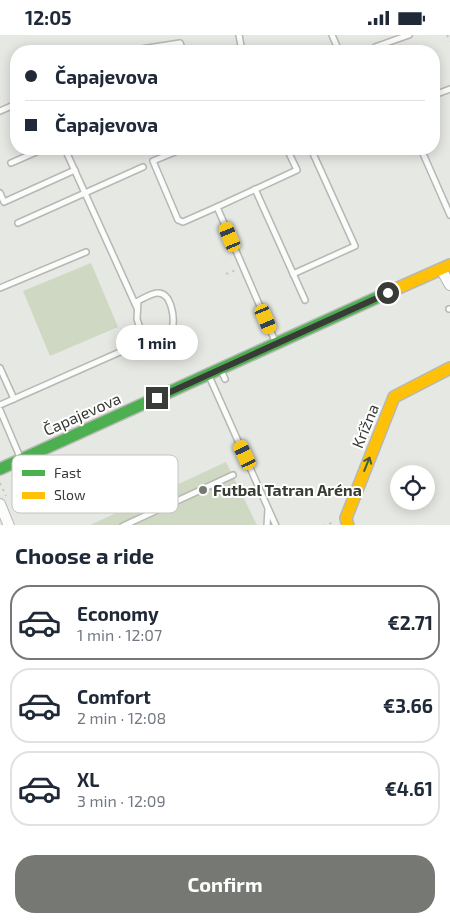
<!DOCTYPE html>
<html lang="en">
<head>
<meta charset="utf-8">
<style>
	body { margin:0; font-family:"Exo 2",sans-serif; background:#f2f2f3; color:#1f2937; height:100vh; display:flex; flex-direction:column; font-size:19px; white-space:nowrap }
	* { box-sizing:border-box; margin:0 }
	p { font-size:16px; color:#747a83 }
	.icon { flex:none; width:28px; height:28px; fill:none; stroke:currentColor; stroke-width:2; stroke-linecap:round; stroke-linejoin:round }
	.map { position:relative; height:490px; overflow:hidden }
	.drawer { display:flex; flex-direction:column; background:#fff; flex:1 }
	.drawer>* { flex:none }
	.banner { position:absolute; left:10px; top:10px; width:430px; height:110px; border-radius:20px; box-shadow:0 2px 12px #0003; display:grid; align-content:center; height:110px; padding:0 15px; background:#fff }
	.tools { position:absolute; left:390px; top:430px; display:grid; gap:10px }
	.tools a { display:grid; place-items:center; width:45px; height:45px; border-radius:50%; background:#fff; box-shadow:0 2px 12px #0003; font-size:25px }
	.end { position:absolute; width:22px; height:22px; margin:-11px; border:6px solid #393b36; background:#fff; box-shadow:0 0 0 2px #fff }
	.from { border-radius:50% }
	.bubble { position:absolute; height:35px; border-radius:18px; background:#fff; box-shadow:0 2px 12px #0003; font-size:16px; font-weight:700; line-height:35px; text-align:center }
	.car { position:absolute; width:15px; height:30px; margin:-15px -8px; border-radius:6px; box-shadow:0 0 4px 1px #0007; background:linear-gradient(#f5c518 24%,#345 0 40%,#f5c518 0 76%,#345 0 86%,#f5c518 0) }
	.banner b { display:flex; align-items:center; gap:18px; height:48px; font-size:19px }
	.banner b+b { border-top:1px solid #e0e1e3 }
	.banner i { width:12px; height:12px; background:#1f2937 }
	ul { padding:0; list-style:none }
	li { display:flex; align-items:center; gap:15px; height:75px; margin:0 10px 8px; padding:0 5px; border:2px solid #e0e1e3; border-radius:20px }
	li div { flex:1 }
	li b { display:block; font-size:19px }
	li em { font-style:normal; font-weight:700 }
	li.selected { border-color:#767873 }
	li>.icon { width:45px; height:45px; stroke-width:1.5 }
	h2 { padding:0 15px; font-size:22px; line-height:60px }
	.button { display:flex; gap:10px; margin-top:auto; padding:10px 15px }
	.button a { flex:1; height:58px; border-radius:20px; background:#767873; color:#fff; font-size:20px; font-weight:700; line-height:58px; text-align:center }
	.status { display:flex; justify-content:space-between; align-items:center; height:35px; padding:0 25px; background:#fff; direction:ltr }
	.status svg { height:14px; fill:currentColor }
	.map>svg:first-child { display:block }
	.grass { fill:#cfd8c2 }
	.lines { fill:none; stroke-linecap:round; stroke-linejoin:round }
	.lane-casing { stroke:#b6b8b3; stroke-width:8 }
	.street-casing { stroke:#b6b8b3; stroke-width:12 }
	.fast-casing { stroke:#b6b8b3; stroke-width:14 }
	.slow-casing { stroke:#b6b8b3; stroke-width:14 }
	.path { stroke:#c7c8c6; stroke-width:2; stroke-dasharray:2.5 4; stroke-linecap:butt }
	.lane { stroke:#fbfcfb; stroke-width:5 }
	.street { stroke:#fbfcfb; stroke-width:10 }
	.fast { stroke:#4caf50; stroke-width:11 }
	.slow { stroke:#ffc107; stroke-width:11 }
	.oneway { stroke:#3f5e3e }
	.route { stroke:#393b36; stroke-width:6 }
	.poi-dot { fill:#767873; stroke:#fff; stroke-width:2 }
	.labels { text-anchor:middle; stroke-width:4; stroke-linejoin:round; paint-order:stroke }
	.street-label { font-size:16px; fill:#393b36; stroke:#fff }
	.poi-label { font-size:16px; font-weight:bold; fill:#393b36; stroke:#fff; text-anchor:start }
	.key { fill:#fff; stroke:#c4c4c3; stroke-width:1 }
	.key-label { font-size:14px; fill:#393b36 }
</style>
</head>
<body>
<div class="status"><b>12:05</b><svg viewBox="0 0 49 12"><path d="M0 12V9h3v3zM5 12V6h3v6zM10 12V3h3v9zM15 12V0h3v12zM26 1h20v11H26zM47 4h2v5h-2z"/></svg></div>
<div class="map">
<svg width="450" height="491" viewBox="0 0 450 491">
	<rect width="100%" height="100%" fill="#e6e8e3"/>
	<g class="grass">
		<polygon points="91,228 118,292 50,321 23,256"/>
		<polygon points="226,427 257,490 88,491"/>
	</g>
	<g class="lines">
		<g class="lane-casing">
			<g id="lane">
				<polyline points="239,0 242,16"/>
				<polyline points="332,0 339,16"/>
				<polyline points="128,16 180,8 183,16"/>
				<polyline points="377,16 375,12 409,0"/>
				<polyline points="434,60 450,54"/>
				<polyline points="0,76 16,69"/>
				<polyline points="65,114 137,273"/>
				<polyline points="182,114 153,126 178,185 183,187 217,172"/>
				<polyline points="421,114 450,180"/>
				<polyline points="11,128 43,114"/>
				<polyline points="255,154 305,265"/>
				<polyline points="0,158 4,167 75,135"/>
				<polyline points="18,188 143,132"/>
				<polyline points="293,239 355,211 311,114"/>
				<polyline points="0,253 86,217"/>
				<polyline points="449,274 450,274"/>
				<polyline points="275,306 217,172 297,135 287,114"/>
				<polyline points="0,333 14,364"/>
				<polyline points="221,335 225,344"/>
				<polyline points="209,341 276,491"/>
				<path d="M0 370 172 294C175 284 172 257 157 258 150 259 144 263 138 266L137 284 144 306"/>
				<polyline points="0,375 20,422"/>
				<polyline points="123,491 233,440"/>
				<polyline points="267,491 268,474"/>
			</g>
		</g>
		<g class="street-casing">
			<g id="street">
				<polyline points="441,234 450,250"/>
				<polyline points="0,469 9,491"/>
			</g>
		</g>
		<g class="fast-casing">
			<polyline id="fast" points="0,434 387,258"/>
		</g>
		<g class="slow-casing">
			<g id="slow">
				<polyline points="387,258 450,230"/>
				<polyline points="348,491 346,483 394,362 450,333"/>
			</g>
		</g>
		<g class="path">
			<polyline points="447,0 450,6"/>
			<polyline points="397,16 402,10"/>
			<polyline points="226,239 236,235"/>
			<polyline points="0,448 6,461"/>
			<polyline points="323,491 334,487"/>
		</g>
		<use href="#lane" class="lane"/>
		<use href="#street" class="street"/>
		<use href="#fast" class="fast"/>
		<use href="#slow" class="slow"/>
	</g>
	<defs><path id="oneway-shaft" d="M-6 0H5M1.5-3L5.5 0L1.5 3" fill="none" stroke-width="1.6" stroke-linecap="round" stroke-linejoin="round" transform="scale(1.25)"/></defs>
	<use class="oneway" href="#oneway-shaft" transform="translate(367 429) rotate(-68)"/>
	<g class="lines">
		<polyline class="route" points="157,363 388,258"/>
	</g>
	<circle class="poi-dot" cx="203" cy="455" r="5"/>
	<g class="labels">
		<g class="street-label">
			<text transform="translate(82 379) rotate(-24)" y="6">Čapajevova</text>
			<text transform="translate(365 391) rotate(-68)" y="6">Krížna</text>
		</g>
		<g class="poi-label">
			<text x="213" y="461">Futbal Tatran Aréna</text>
		</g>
	</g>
	<rect x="12" y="420" width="166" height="58" rx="8" class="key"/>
	<rect x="22" y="435" width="23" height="6" fill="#4caf50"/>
	<rect x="22" y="457" width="23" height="7" fill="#ffc107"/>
	<g class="key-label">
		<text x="54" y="443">Fast</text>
		<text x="54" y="465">Slow</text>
	</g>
</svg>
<div class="tools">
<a><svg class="icon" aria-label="locate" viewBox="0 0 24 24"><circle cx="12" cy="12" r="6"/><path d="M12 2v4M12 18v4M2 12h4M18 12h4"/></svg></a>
</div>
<i class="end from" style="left:388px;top:258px"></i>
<i class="end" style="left:157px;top:363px"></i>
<div class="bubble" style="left:116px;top:290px;width:82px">1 min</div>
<i class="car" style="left:230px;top:202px;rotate:337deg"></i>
<i class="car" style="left:266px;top:284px;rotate:157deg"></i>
<i class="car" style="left:245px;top:420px;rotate:335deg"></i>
<div class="banner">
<b><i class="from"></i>Čapajevova</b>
<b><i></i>Čapajevova</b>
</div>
</div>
<section class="drawer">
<h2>Choose a ride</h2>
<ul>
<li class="selected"><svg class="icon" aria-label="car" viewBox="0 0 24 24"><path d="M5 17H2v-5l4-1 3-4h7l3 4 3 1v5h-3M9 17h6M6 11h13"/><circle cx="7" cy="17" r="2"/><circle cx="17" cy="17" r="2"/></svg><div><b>Economy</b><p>1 min · 12:07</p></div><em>€2.71</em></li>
<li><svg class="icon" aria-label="car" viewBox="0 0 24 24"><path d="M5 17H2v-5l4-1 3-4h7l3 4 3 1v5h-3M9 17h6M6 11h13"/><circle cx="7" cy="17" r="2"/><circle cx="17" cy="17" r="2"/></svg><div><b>Comfort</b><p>2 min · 12:08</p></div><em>€3.66</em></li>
<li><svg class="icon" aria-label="car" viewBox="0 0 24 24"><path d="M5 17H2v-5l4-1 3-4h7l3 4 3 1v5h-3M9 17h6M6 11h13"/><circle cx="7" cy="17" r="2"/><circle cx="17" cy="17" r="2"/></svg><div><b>XL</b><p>3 min · 12:09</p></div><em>€4.61</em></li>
</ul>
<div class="button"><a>Confirm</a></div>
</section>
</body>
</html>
